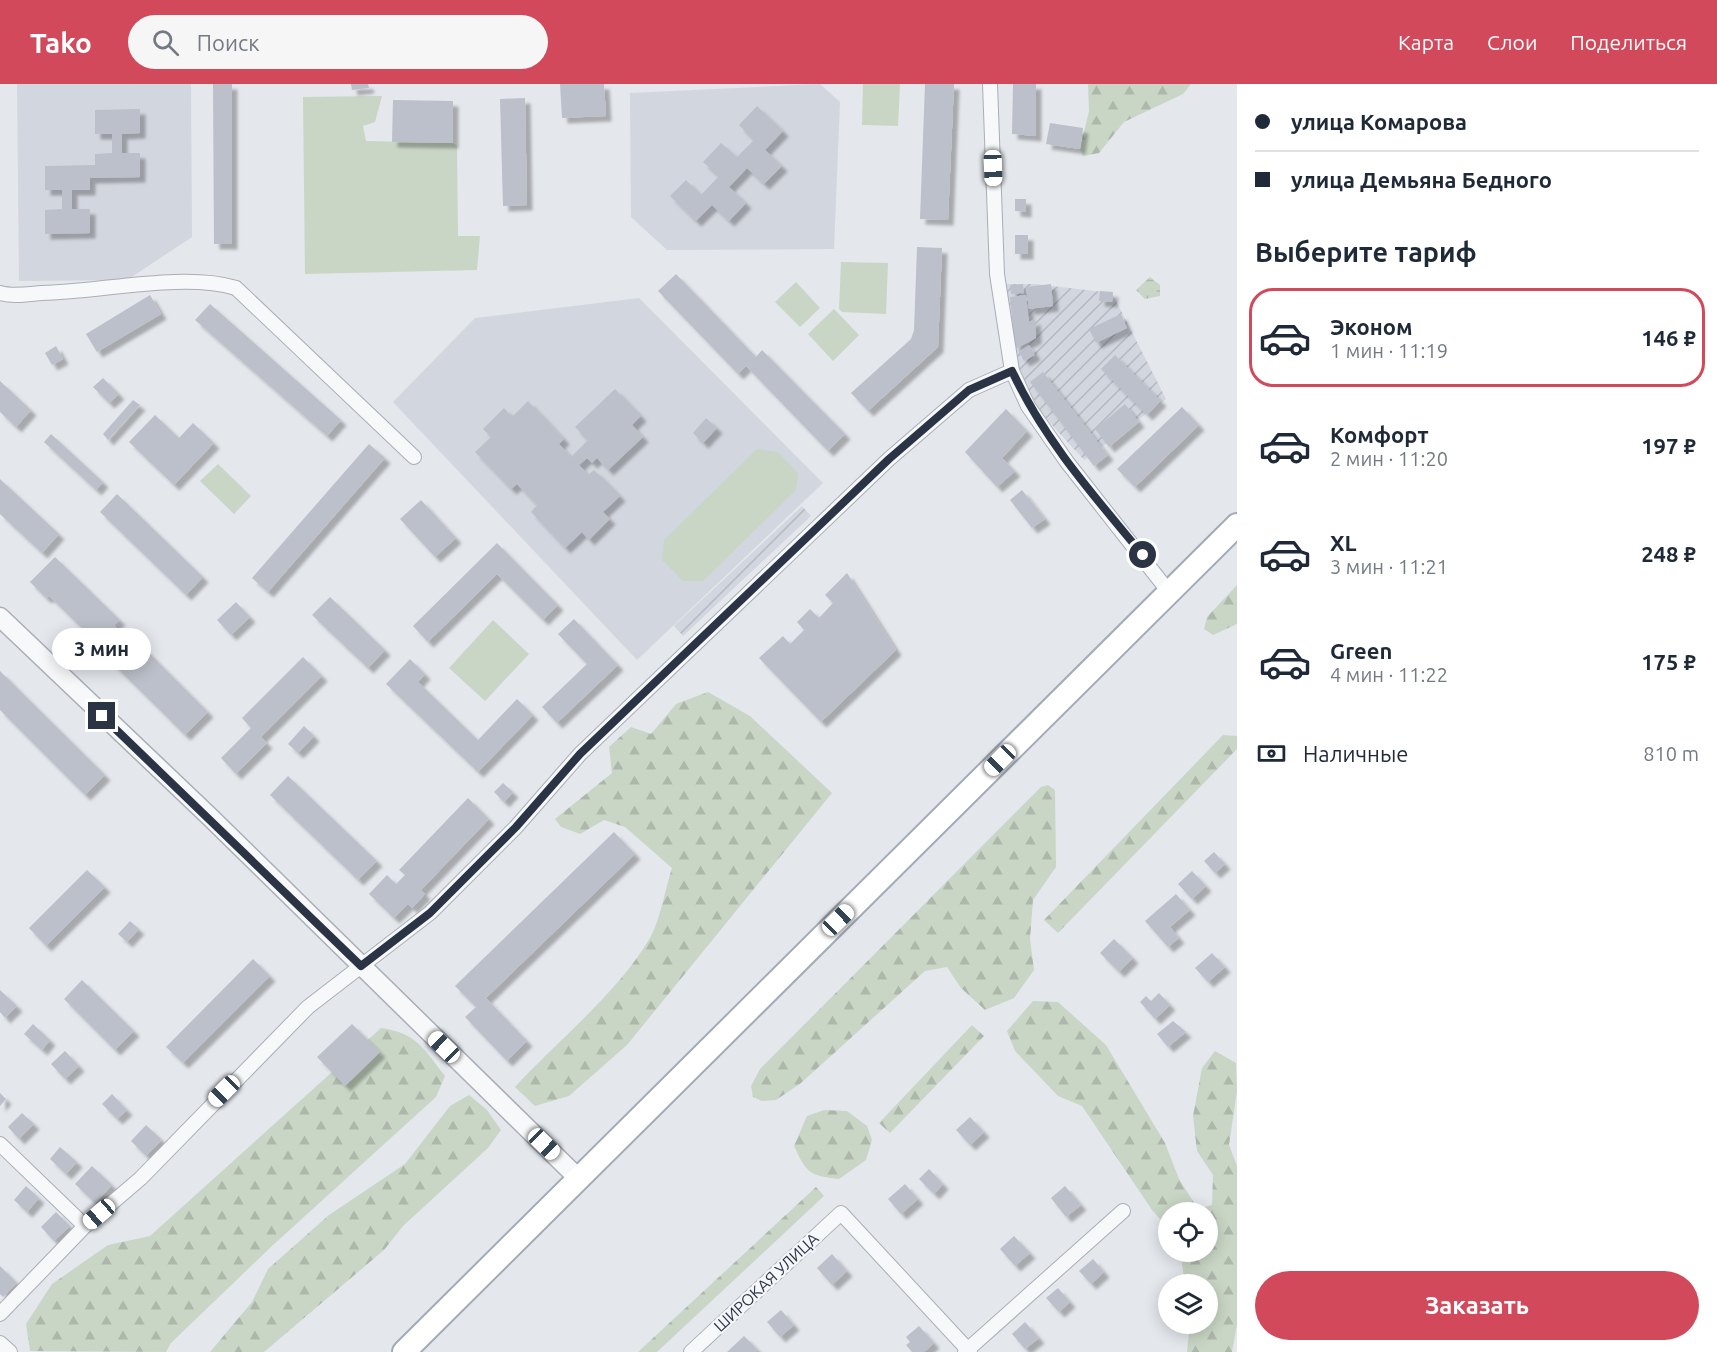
<!DOCTYPE html>
<html lang="ru">
<head>
<meta charset="utf-8">
<style>
	body { margin:0; font-family:Ubuntu,sans-serif; background:#f6f6f7; color:#1f2937; height:100vh; display:flex; flex-direction:column; font-size:22px; white-space:nowrap }
	* { box-sizing:border-box; margin:0 }
	p { font-size:20px; color:#747a83 }
	.icon { flex:none; width:33px; height:33px; fill:none; stroke:currentColor; stroke-width:2; stroke-linecap:round; stroke-linejoin:round }
	.map { position:relative; flex:1; overflow:hidden }
	.panel { display:flex; flex-direction:column; background:#fff; width:480px }
	.panel>* { flex:none }
	.banner { display:grid; align-content:center; height:132px; padding:0 18px; background:#fff }
	.buttons { position:absolute; left:1158px; top:1118px; display:grid; gap:12px }
	.buttons a { display:grid; place-items:center; width:60px; height:60px; border-radius:50%; background:#fff; box-shadow:0 3px 15px #0003; font-size:30px }
	.end { position:absolute; width:27px; height:27px; margin:-14px; border:8px solid #2b3445; background:#fff; box-shadow:0 0 0 3px #fff }
	.from { border-radius:50% }
	.bubble { position:absolute; height:42px; border-radius:21px; background:#fff; box-shadow:0 3px 15px #0003; font-size:20px; font-weight:700; line-height:42px; text-align:center }
	.car { position:absolute; width:18px; height:36px; margin:-18px -9px; border-radius:8px; box-shadow:0 0 4px 2px #0007; background:linear-gradient(#fff 24%,#345 0 40%,#fff 0 76%,#345 0 86%,#fff 0) }
	.banner b { display:flex; align-items:center; gap:21px; height:57px; font-size:22px }
	.banner b+b { border-top:2px solid #e0e1e3 }
	.banner i { width:15px; height:15px; background:#1f2937 }
	ul { padding:0; list-style:none }
	li { display:flex; align-items:center; gap:18px; height:99px; margin:0 12px 9px; padding:0 6px; border:3px solid transparent; border-radius:24px }
	li div { flex:1 }
	li b { display:block; font-size:22px }
	li em { font-style:normal; font-weight:700 }
	li.current { border-color:#d1495b }
	li>.icon { width:54px; height:54px; stroke-width:1.5 }
	h2 { padding:0 18px; font-size:27px; line-height:72px }
	.pay { display:flex; align-items:center; gap:15px; height:66px; padding:0 18px; font-size:22px }
	.pay p { margin-inline-start:auto }
	.primary-button { display:flex; gap:12px; margin-top:auto; padding:12px 18px }
	.primary-button a { flex:1; height:69px; border-radius:36px; background:#d1495b; color:#fff; font-size:24px; font-weight:700; line-height:69px; text-align:center }
	header { display:flex; align-items:center; gap:36px; box-sizing:border-box; height:84px; padding:0 30px; background:#d1495b; color:#fff }
	header strong { font-size:28px }
	nav { display:flex; gap:33px; margin-inline-start:auto; font-size:21px }
	.search { width:420px; height:54px; background:#f6f6f7; display:flex; align-items:center; gap:15px; box-sizing:border-box; padding:0 21px; border-radius:33px; color:#747a83; font-size:22px }
	main { display:flex; flex:1; min-height:0 }
	.map>svg:first-child { display:block }
	.built { fill:#d2d6de }
	.industrial { fill:url(#industrial-furrows) }
	.green { fill:#c9d6c5 }
	.forest { fill:url(#forest-firs) }
	.wetland { fill:url(#wetland-marsh) }
	.building { fill:#bbc0ca; filter:url(#shadow) }
	.lines { fill:none; stroke-linecap:round; stroke-linejoin:round }
	.minor-casing { stroke:#a9aeb7; stroke-width:16 }
	.tertiary-casing { stroke:#a9aeb7; stroke-width:21 }
	.primary-casing { stroke:#a3abb8; stroke-width:26 }
	.minor { stroke:#f7f8fa; stroke-width:14 }
	.tertiary { stroke:#f7f8fa; stroke-width:18 }
	.primary { stroke:#fff; stroke-width:22 }
	.route { stroke:#2b3445; stroke-width:8 }
	.labels { text-anchor:middle; stroke-width:4.5; stroke-linejoin:round; paint-order:stroke }
	.street-label { font-size:16px; fill:#2b3445; stroke:#f4f6f9 }
</style>
</head>
<body>
<header>
<strong>Tako</strong>
<div class="search"><svg class="icon" aria-label="search" viewBox="0 0 24 24"><circle cx="10" cy="10" r="6"/><path d="M15 15l6 6"/></svg>Поиск</div>
<nav><a>Карта</a><a>Слои</a><a>Поделиться</a></nav>
</header>
<main>
<div class="map">
<svg width="1237" height="1268" viewBox="0 0 1237 1268">
	<defs>
		<pattern id="industrial-furrows" width="10" height="10" patternUnits="userSpaceOnUse" patternTransform="scale(1.5)"><rect width="10" height="10" fill="#d2d6de"/><path d="M-1 1l2-2M0 10L10 0M9 11l2-2" fill="none" stroke="#b4b8c0"/></pattern>
		<pattern id="forest-firs" width="22" height="20" patternUnits="userSpaceOnUse" patternTransform="scale(1.5)"><rect width="22" height="20" fill="#c9d6c5"/><path d="M5 1l3.5 6h-7zM16 11l3.5 6h-7z" fill="#adb8ab"/></pattern>
		<pattern id="wetland-marsh" width="20" height="14" patternUnits="userSpaceOnUse" patternTransform="scale(1.5)"><rect width="20" height="14" fill="#c9d6c5"/><path d="M1 5h8M5 5V1M11 12h8M15 12V8" fill="none" stroke="#adb8ab"/></pattern>
		<filter id="shadow"><feDropShadow dx="5.5" dy="5.5" stdDeviation="1.5" flood-color="#0004"/></filter>
	</defs>
	<rect width="100%" height="100%" fill="#e4e7ec"/>
	<g class="built">
		<polygon points="17,0 191,0 192,153 127,196 19,197"/>
		<polygon points="820,0 840,18 834,165 667,166 631,133 630,9"/>
		<polygon points="639,214 823,399 637,576 393,318 475,234"/>
	</g>
	<g class="industrial">
		<polygon points="1002,200 1035,200 1112,209 1166,315 1084,376 1042,330 1012,277"/>
		<polygon points="802,422 811,432 683,552 674,542"/>
	</g>
	<g class="green">
		<polygon points="863,0 900,0 898,42 862,41"/>
		<polygon points="382,12 375,38 363,42 366,57 453,59 457,62 458,152 480,152 477,186 305,190 303,13"/>
		<polygon points="841,178 888,179 886,230 842,228 839,225"/>
		<polygon points="796,198 820,224 800,243 775,218"/>
		<polygon points="834,225 859,251 833,277 808,250"/>
		<polygon points="757,365 778,368 798,389 796,406 703,497 683,497 662,476 664,456"/>
		<polygon points="218,380 251,412 234,430 200,397"/>
		<polygon points="493,536 529,570 485,617 449,584"/>
	</g>
	<g class="forest">
		<polygon points="1088,0 1191,0 1183,10 1124,38 1099,69 1083,72 1080,65 1089,27"/>
		<polygon points="1237,501 1237,540 1213,551 1204,545 1207,533"/>
		<path d="M708 608 750 632 832 709 627 961 569 1012 535 1022 515 1003C559 955 617 910 650 854 661 834 665 805 672 784L625 743 604 736 580 750 561 743 555 735 612 689 609 663 631 643 651 650 676 620Z"/>
		<polygon points="1223,651 1237,652 1237,665 1058,849 1044,836"/>
		<polygon points="1048,701 1055,706 1056,783 1033,816 1030,855 1034,886 1014,914 985,926 961,904 947,883 925,887 801,999 776,1016 762,1017 753,1013 751,1002 760,985 1041,703"/>
		<polygon points="1033,917 1058,918 1106,961 1165,1059 1179,1095 1198,1125 1212,1121 1213,1091 1197,1067 1193,1032 1202,984 1215,967 1236,979 1237,1007 1229,1061 1237,1082 1237,1241 1232,1268 1187,1268 1190,1239 1208,1239 1208,1200 1185,1200 1180,1167 1208,1167 1208,1128 1168,1128 1168,1144 1152,1126 1082,1022 1058,1012 1015,967 1007,947"/>
		<polygon points="972,941 984,952 890,1049 879,1039"/>
		<path d="M381 944C417 949 424 965 445 992L436 1013 272 1162 171 1259 166 1268 30 1267 26 1240 52 1200 108 1161 150 1152Z"/>
		<polygon points="469,1011 487,1026 501,1046 488,1064 403,1142 384,1166 264,1268 210,1268 252,1218 268,1185 329,1131 405,1080 450,1022"/>
		<path d="M824 1026 847 1027 867 1042 872 1056 866 1076 839 1095C809 1092 806 1088 794 1062L807 1032Z"/>
		<polygon points="816,1103 824,1112 657,1268 638,1268"/>
	</g>
	<polygon class="wetland" points="1150,193 1160,201 1160,212 1145,215 1136,206"/>
	<g class="building">
		<polygon points="213,0 232,0 232,160 214,160"/>
		<polygon points="351,0 368,0 369,4 352,6"/>
		<polygon points="560,0 604,0 606,32 562,34"/>
		<polygon points="925,0 954,0 948,136 920,135"/>
		<polygon points="1013,0 1036,0 1036,52 1012,50"/>
		<polygon points="525,14 527,121 503,122 500,15"/>
		<polygon points="393,16 453,17 453,59 392,58"/>
		<polygon points="757,22 783,47 765,66 782,82 764,100 747,84 729,103 746,119 729,137 712,121 696,137 670,112 686,96 701,111 719,92 703,78 721,59 737,73 754,56 739,41"/>
		<polygon points="140,25 140,49 122,50 122,69 140,69 140,93 90,94 90,106 72,106 72,125 90,125 90,149 45,150 45,126 62,125 62,106 45,106 45,82 95,81 95,70 112,69 112,50 95,50 95,26"/>
		<polygon points="1050,39 1083,44 1080,65 1046,60"/>
		<polygon points="1015,115 1026,115 1026,128 1015,127"/>
		<rect x="1015" y="151" width="13" height="19"/>
		<polygon points="917,163 942,164 938,263 868,327 851,309 911,255 914,246"/>
		<polygon points="676,190 756,273 762,266 845,350 828,367 746,282 738,290 658,207"/>
		<polygon points="1023,200 1024,209 1011,210 1010,201"/>
		<polygon points="1051,200 1053,222 1029,225 1026,203"/>
		<polygon points="1100,207 1113,208 1112,218 1099,217"/>
		<polygon points="150,211 161,230 97,268 86,250"/>
		<polygon points="1026,211 1029,238 1035,235 1036,254 1015,265 1010,213"/>
		<polygon points="210,220 341,336 327,352 195,236"/>
		<polygon points="1121,230 1127,244 1096,259 1089,245"/>
		<polygon points="1029,261 1035,271 1024,277 1019,268"/>
		<polygon points="56,262 63,275 52,281 45,269"/>
		<polygon points="1115,271 1161,317 1147,331 1101,285"/>
		<polygon points="1043,288 1108,371 1094,382 1030,298"/>
		<polygon points="103,294 119,310 109,319 93,303"/>
		<polygon points="0,297 31,326 16,343 0,328"/>
		<polygon points="615,305 641,332 632,341 643,353 608,386 597,374 592,379 587,374 579,381 588,391 594,386 620,412 603,428 610,435 589,456 582,448 565,464 531,428 537,421 517,400 511,405 475,368 491,353 483,345 504,324 512,333 528,317 564,355 559,360 571,373 588,356 575,343"/>
		<polygon points="133,316 140,321 108,356 103,350"/>
		<polygon points="1125,320 1139,338 1109,363 1095,345"/>
		<polygon points="1182,323 1199,341 1135,403 1117,385"/>
		<polygon points="1006,325 1027,347 1002,374 1015,387 997,403 965,368"/>
		<polygon points="155,331 179,354 193,339 214,359 174,401 129,358"/>
		<polygon points="706,334 717,344 703,359 693,349"/>
		<polygon points="51,350 103,398 96,406 44,358"/>
		<polygon points="369,360 385,374 268,508 252,494"/>
		<polygon points="0,395 59,450 42,469 0,430"/>
		<polygon points="1022,406 1045,435 1032,444 1010,416"/>
		<polygon points="117,410 203,493 186,511 100,428"/>
		<polygon points="421,416 456,454 435,473 400,435"/>
		<polygon points="497,459 558,521 543,536 497,490 428,558 413,542"/>
		<polygon points="55,473 120,536 114,541 117,545 105,557 102,554 97,559 49,512 46,514 30,498"/>
		<polygon points="847,489 896,566 821,638 759,574 783,552 790,560 804,546 797,538 810,525 819,534 833,519 825,511"/>
		<polygon points="330,513 385,566 368,584 312,531"/>
		<polygon points="236,518 250,533 231,551 217,536"/>
		<polygon points="574,535 618,581 557,639 542,623 587,580 558,550"/>
		<polygon points="125,545 208,628 185,651 102,569"/>
		<polygon points="303,573 322,592 261,653 267,659 236,690 221,674 251,644 242,634"/>
		<polygon points="410,575 425,590 418,598 478,656 517,615 533,631 478,688 386,600"/>
		<polygon points="0,587 105,691 85,711 0,626"/>
		<polygon points="304,642 314,652 298,669 288,660"/>
		<polygon points="288,692 377,777 358,796 270,711"/>
		<polygon points="503,699 513,708 504,718 494,708"/>
		<polygon points="468,714 489,735 421,806 425,810 412,824 408,820 394,834 369,810 387,791 396,800 405,791 399,786"/>
		<polygon points="614,748 635,770 486,914 527,957 507,977 465,933 476,923 455,902"/>
		<polygon points="1214,768 1225,780 1215,789 1204,777"/>
		<polygon points="87,786 105,803 46,862 29,844"/>
		<polygon points="1192,787 1206,802 1192,815 1178,800"/>
		<polygon points="1176,810 1190,826 1170,843 1179,854 1168,863 1145,837"/>
		<polygon points="130,837 139,845 127,858 118,850"/>
		<polygon points="1114,855 1133,874 1119,888 1100,869"/>
		<polygon points="1212,869 1225,883 1208,898 1195,884"/>
		<polygon points="253,875 270,892 183,979 166,963"/>
		<polygon points="82,896 134,947 115,966 64,915"/>
		<polygon points="0,906 17,922 5,934 0,928"/>
		<polygon points="1159,909 1170,921 1155,935 1140,918 1146,912 1151,917"/>
		<polygon points="1173,937 1186,948 1168,963 1157,950"/>
		<polygon points="33,940 50,956 42,966 24,950"/>
		<polygon points="352,940 380,968 345,1002 317,973"/>
		<polygon points="65,967 79,982 65,995 51,980"/>
		<polygon points="0,1009 6,1015 0,1022"/>
		<polygon points="112,1010 127,1026 117,1035 102,1020"/>
		<polygon points="22,1029 34,1040 19,1055 8,1043"/>
		<polygon points="970,1033 984,1048 970,1061 956,1046"/>
		<polygon points="146,1041 162,1056 146,1072 131,1057"/>
		<polygon points="60,1063 77,1078 66,1090 50,1075"/>
		<polygon points="92,1082 112,1101 95,1119 75,1100"/>
		<polygon points="929,1085 943,1100 934,1110 919,1095"/>
		<polygon points="905,1100 918,1115 901,1130 888,1115"/>
		<polygon points="26,1102 39,1114 27,1128 14,1116"/>
		<polygon points="1065,1102 1081,1121 1066,1133 1051,1114"/>
		<polygon points="56,1128 70,1142 54,1157 41,1143"/>
		<polygon points="1014,1152 1030,1169 1015,1182 1000,1165"/>
		<polygon points="832,1170 847,1187 832,1201 817,1184"/>
		<polygon points="1093,1175 1104,1188 1091,1200 1079,1187"/>
		<polygon points="0,1182 17,1199 3,1213 0,1210"/>
		<polygon points="1058,1204 1070,1218 1059,1228 1046,1214"/>
		<polygon points="781,1226 794,1241 780,1253 767,1238"/>
		<polygon points="1025,1238 1039,1254 1025,1265 1012,1250"/>
		<polygon points="919,1242 934,1259 924,1268 912,1268 906,1261 910,1258 906,1253"/>
		<polygon points="744,1252 758,1266 756,1268 727,1268"/>
	</g>
	<g class="lines">
		<g class="minor-casing">
			<g id="minor">
				<polyline points="990,0 997,190 1012,287 1028,322 1067,378 1169,508"/>
				<path d="M0 209C13 213 29 210 42 209 99 208 184 188 236 204L414 373"/>
				<polyline points="0,1060 85,1142"/>
				<polyline points="0,1230 85,1142 141,1094 308,923 430,829 516,743 580,670 889,375 969,306 1012,287"/>
				<polyline points="0,1259 10,1268"/>
				<polyline points="691,1268 841,1129 970,1268"/>
				<polyline points="965,1268 1123,1127"/>
			</g>
		</g>
		<g class="tertiary-casing">
			<polyline id="tertiary" points="0,533 210,733 577,1093"/>
		</g>
		<g class="primary-casing">
			<polyline id="primary" points="404,1268 1237,441"/>
		</g>
		<use href="#minor" class="minor"/>
		<use href="#tertiary" class="tertiary"/>
		<use href="#primary" class="primary"/>
	</g>
	<g class="lines">
		<path class="route" d="M102 632 361 882 430 829 516 743 580 670 889 375 969 306 1012 287C1044 356 1095 413 1143 471"/>
	</g>
	<g class="labels">
		<g class="street-label">
			<text transform="translate(766 1198) rotate(-43)" y="6">ШИРОКАЯ УЛИЦА</text>
		</g>
	</g>
</svg>
<div class="buttons">
<a><svg class="icon" aria-label="locate" viewBox="0 0 24 24"><circle cx="12" cy="12" r="6"/><path d="M12 2v4M12 18v4M2 12h4M18 12h4"/></svg></a>
<a><svg class="icon" aria-label="layers" viewBox="0 0 24 24"><path d="M12 4l9 5-9 5-9-5zM3 14l9 5 9-5"/></svg></a>
</div>
<i class="end from" style="left:1143px;top:471px"></i>
<i class="end" style="left:102px;top:632px"></i>
<div class="bubble" style="left:52px;top:544px;width:99px">3 мин</div>
<i class="car" style="left:993px;top:84px;rotate:178deg"></i>
<i class="car" style="left:1000px;top:676px;rotate:225deg"></i>
<i class="car" style="left:838px;top:836px;rotate:46deg"></i>
<i class="car" style="left:444px;top:963px;rotate:314deg"></i>
<i class="car" style="left:224px;top:1007px;rotate:225deg"></i>
<i class="car" style="left:544px;top:1060px;rotate:134deg"></i>
<i class="car" style="left:99px;top:1130px;rotate:229deg"></i>
</div>
<section class="panel">
<div class="banner">
<b><i class="from"></i>улица Комарова</b>
<b><i></i>улица Демьяна Бедного</b>
</div>
<h2>Выберите тариф</h2>
<ul>
<li class="current"><svg class="icon" aria-label="car" viewBox="0 0 24 24"><path d="M5 17H2v-5l4-1 3-4h7l3 4 3 1v5h-3M9 17h6M6 11h13"/><circle cx="7" cy="17" r="2"/><circle cx="17" cy="17" r="2"/></svg><div><b>Эконом</b><p>1 мин · 11:19</p></div><em>146 ₽</em></li>
<li><svg class="icon" aria-label="car" viewBox="0 0 24 24"><path d="M5 17H2v-5l4-1 3-4h7l3 4 3 1v5h-3M9 17h6M6 11h13"/><circle cx="7" cy="17" r="2"/><circle cx="17" cy="17" r="2"/></svg><div><b>Комфорт</b><p>2 мин · 11:20</p></div><em>197 ₽</em></li>
<li><svg class="icon" aria-label="car" viewBox="0 0 24 24"><path d="M5 17H2v-5l4-1 3-4h7l3 4 3 1v5h-3M9 17h6M6 11h13"/><circle cx="7" cy="17" r="2"/><circle cx="17" cy="17" r="2"/></svg><div><b>XL</b><p>3 мин · 11:21</p></div><em>248 ₽</em></li>
<li><svg class="icon" aria-label="car" viewBox="0 0 24 24"><path d="M5 17H2v-5l4-1 3-4h7l3 4 3 1v5h-3M9 17h6M6 11h13"/><circle cx="7" cy="17" r="2"/><circle cx="17" cy="17" r="2"/></svg><div><b>Green</b><p>4 мин · 11:22</p></div><em>175 ₽</em></li>
</ul>
<div class="pay"><svg class="icon" aria-label="cash" viewBox="0 0 24 24"><path d="M3 7h18v10H3z"/><circle cx="12" cy="12" r="2"/></svg>Наличные<p>810 m</p></div>
<div class="primary-button"><a>Заказать</a></div>
</section>
</main>
</body>
</html>
